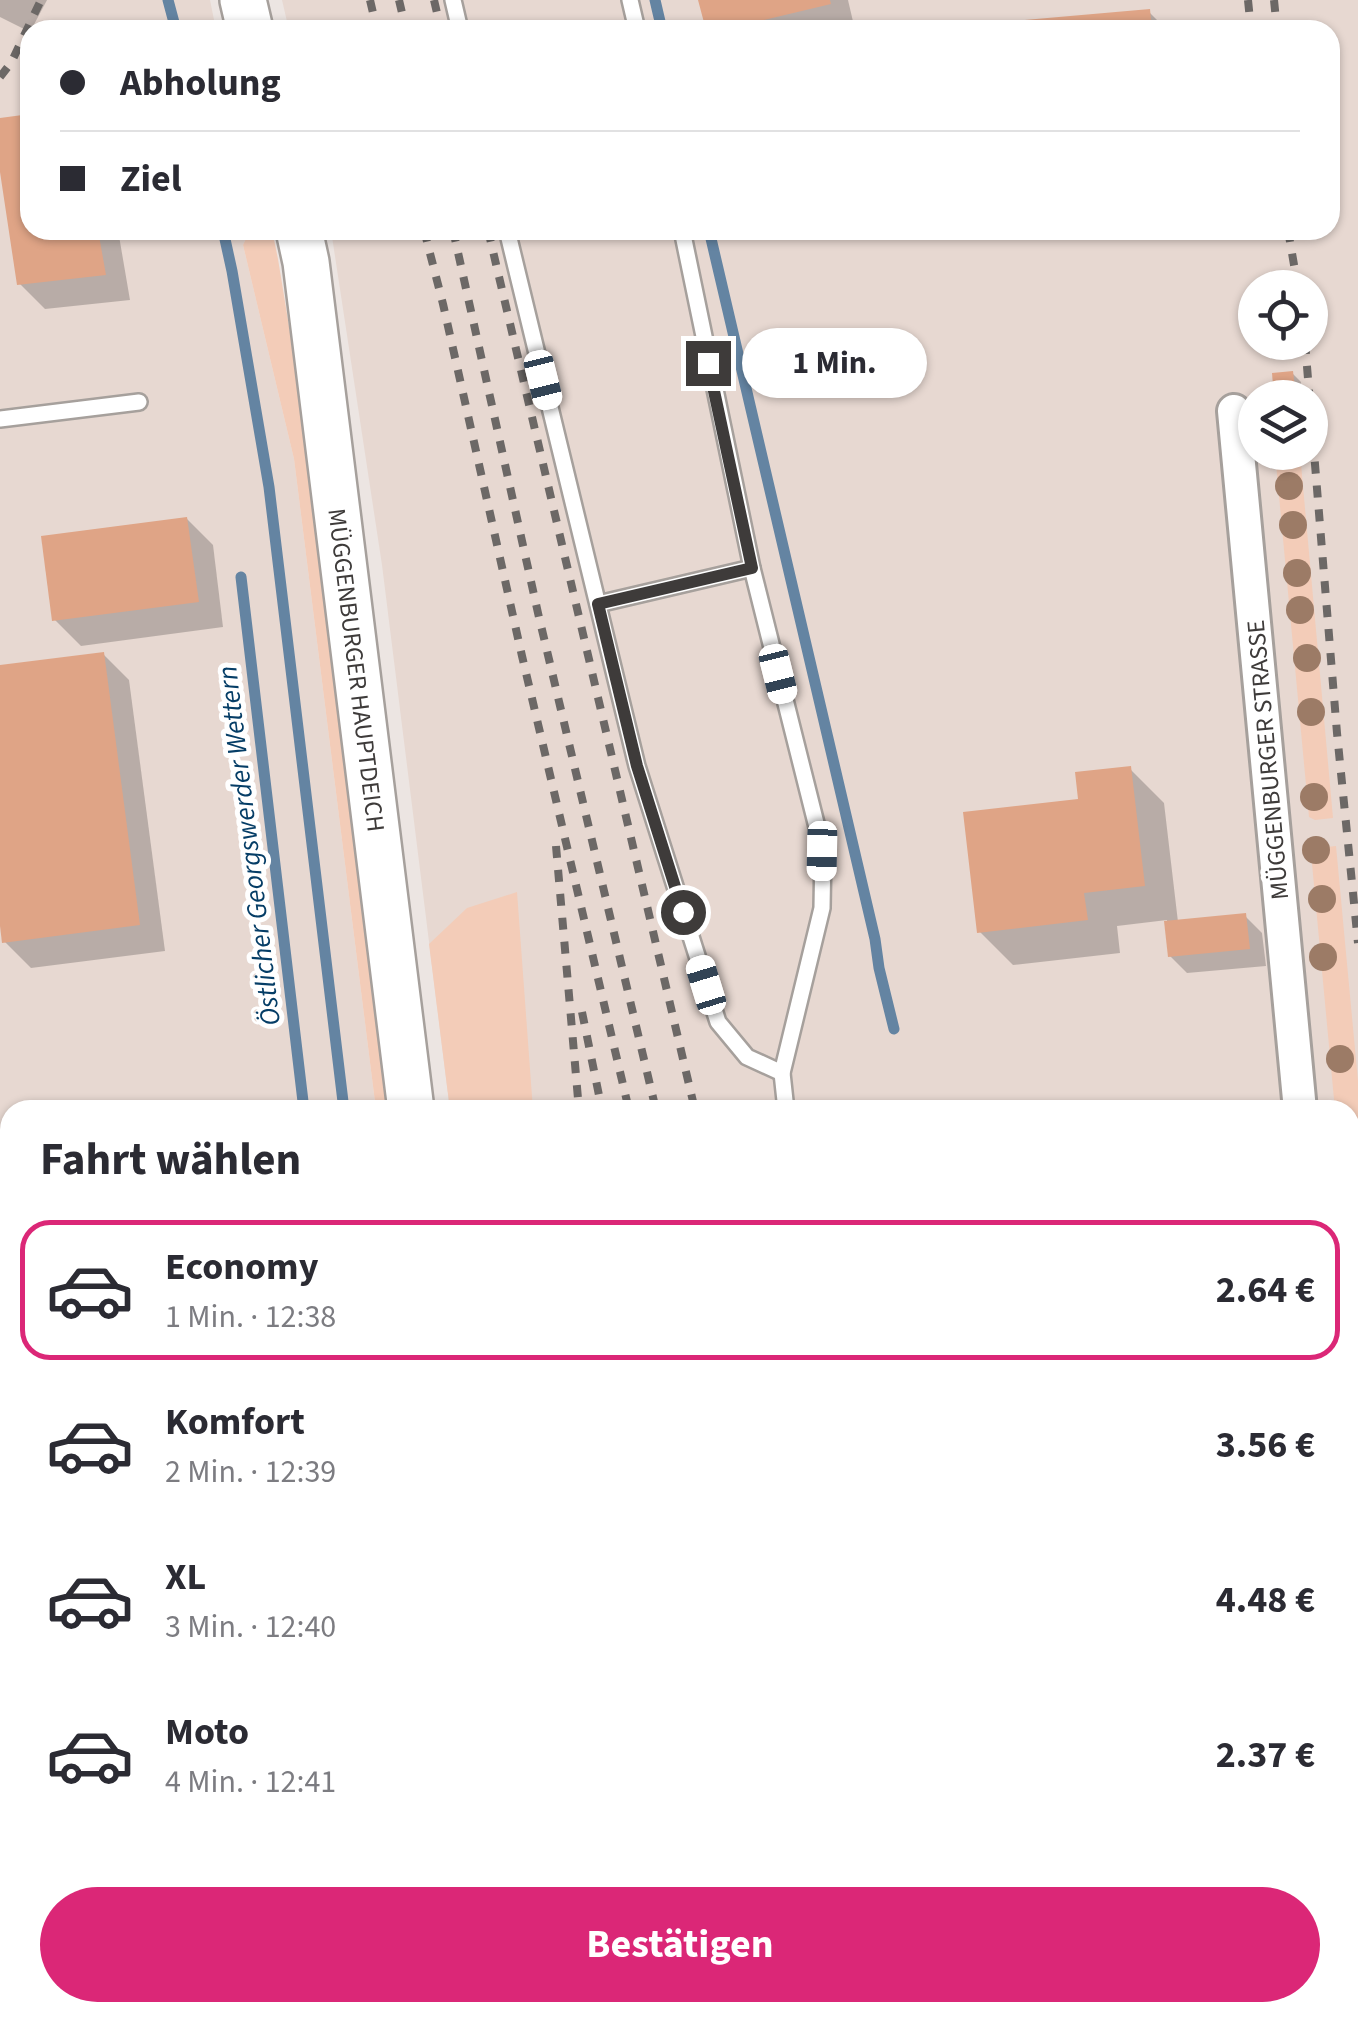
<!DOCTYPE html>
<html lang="de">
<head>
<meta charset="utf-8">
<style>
	body { margin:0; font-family:"Source Sans 3",sans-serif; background:#f7f7f7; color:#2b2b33; height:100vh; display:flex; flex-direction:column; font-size:38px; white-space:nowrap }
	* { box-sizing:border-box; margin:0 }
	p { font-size:32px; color:#7c7c81 }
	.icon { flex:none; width:55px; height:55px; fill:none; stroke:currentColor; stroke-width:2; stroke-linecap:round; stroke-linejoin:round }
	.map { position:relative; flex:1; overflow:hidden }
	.details { position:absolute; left:0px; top:1100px; width:1360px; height:922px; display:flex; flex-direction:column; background:#fff; border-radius:30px 30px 0 0; box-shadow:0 2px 8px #0004 }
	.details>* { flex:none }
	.hud { position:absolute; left:20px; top:20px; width:1320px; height:220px; border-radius:30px; box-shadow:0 2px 8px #0004; display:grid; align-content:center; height:220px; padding:0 40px; background:#fff }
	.fabs { position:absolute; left:1238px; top:270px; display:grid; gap:20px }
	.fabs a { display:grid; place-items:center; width:90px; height:90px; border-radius:50%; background:#fff; box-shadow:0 2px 8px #0004; font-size:50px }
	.end { position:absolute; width:45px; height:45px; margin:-22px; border:12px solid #3e3b3a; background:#fff; box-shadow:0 0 0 5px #fff }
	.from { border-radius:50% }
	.bubble { position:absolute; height:70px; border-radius:35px; background:#fff; box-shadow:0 2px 8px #0004; font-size:32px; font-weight:700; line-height:70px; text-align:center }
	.car { position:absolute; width:30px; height:60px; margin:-30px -15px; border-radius:12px; box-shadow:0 0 8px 2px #0007; background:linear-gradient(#fff 24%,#345 0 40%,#fff 0 76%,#345 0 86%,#fff 0) }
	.hud b { display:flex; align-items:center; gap:35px; height:95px; font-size:38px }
	.hud b+b { border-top:2px solid #e1e1e2 }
	.hud i { width:25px; height:25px; background:#2b2b33 }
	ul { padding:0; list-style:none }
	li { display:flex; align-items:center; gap:30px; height:140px; margin:0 20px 15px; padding:0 20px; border:5px solid transparent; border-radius:30px }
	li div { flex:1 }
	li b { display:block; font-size:38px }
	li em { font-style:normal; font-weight:700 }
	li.on { border-color:#db2777 }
	li>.icon { width:90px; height:90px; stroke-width:1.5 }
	h2 { padding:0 40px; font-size:45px; line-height:120px }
	.cta { display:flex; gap:20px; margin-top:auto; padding:20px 40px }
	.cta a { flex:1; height:115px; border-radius:60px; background:#db2777; color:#fff; font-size:40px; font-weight:700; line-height:115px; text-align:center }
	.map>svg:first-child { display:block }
	.built { fill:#e7d8d1; fill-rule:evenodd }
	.green { fill:#f3ccb8 }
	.shadow { fill:#0003 }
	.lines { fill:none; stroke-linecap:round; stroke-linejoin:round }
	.stream { stroke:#6484a2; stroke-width:11 }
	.building { fill:#dfa486 }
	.lane-casing { stroke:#a6a09c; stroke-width:20 }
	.street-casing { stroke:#a6a09c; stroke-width:38 }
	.secondary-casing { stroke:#a6a09c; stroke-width:50 }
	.lane { stroke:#fff; stroke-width:15 }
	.street { stroke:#fff; stroke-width:32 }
	.secondary { stroke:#fff; stroke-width:45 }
	.rail { stroke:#6c6866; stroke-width:8; stroke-dasharray:12 12; stroke-linecap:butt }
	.tree { fill:#9c7b66 }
	.route { stroke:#3e3b3a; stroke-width:12 }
	.labels { text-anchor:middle; stroke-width:10; stroke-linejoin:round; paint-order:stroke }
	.street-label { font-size:25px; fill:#3e3b3a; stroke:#fff }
	.water-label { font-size:28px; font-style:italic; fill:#053d66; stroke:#fff }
</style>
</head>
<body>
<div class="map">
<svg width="1358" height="2021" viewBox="0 0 1358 2021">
	<rect width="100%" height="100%" fill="#ece5e2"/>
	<g class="built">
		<polygon points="0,0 210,0 216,30 30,30 30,230 250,230 243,245 294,459 376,1110 10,1110 10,2012 430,2012 431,2021 0,2021"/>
		<path d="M282 0H1358V2021H565L564 2013 1350 2012V1110H450L382 565 331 230H1330V30H289ZM1255 288H1310V342H1255ZM1255 398H1310V452H1255Z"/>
	</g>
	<g class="green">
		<polygon points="250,230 272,230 278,259 310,455 391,1110 376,1110 294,459 243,245"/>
		<polygon points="1275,453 1300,453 1333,818 1315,820 1309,817"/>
		<polygon points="1336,846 1358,1081 1358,1356 1350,1270 1350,1110 1335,1110 1311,853 1318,848"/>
		<polygon points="517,892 533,1110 450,1110 429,944 467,908"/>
		<polygon points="430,2013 503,2013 504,2021 431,2021"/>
	</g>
	<g class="shadow">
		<polygon points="0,0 47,0 30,32 0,17"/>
		<polygon points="701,0 848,0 855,30 708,30"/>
		<polygon points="1149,12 1167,30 941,30"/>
		<polygon points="30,116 30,230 118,230 130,300 45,309 19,283 0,155 0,120"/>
		<polygon points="1293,374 1301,382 1302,398 1277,398"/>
		<polygon points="187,519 213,545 223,627 81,646 55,620"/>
		<polygon points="103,654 129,680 165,951 31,968 5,942 0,915 0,668"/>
		<polygon points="1130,769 1164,803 1178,922 1245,916 1262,933 1266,966 1187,973 1170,956 1167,920 1117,926 1120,953 1013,965 979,931 1080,801"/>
		<polygon points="10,1229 10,1349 0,1351 0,1230"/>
		<polygon points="1350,1969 1354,1972 1358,2021 1316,2021 1308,2012 1350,2012"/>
	</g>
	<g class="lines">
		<g class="stream">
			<polyline points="168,0 176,30"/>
			<polyline points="655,0 662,30"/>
			<polyline points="223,230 232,271 269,487 344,1110"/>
			<polyline points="709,230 875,939 879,968 894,1029"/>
			<polyline points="241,577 304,1110"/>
			<polyline points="409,2012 410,2021"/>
			<polyline points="455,2012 456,2021"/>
		</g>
	</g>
	<g class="building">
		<polygon points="698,0 830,0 831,4 764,20 767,30 706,30"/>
		<polygon points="1150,9 1152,30 944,30 944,27"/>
		<polygon points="30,114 30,230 98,230 106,275 17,285 0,172 0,118"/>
		<polygon points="1293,371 1296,398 1274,398 1272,373"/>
		<polygon points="187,517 199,602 52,621 41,536"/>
		<polygon points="104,652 140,925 2,943 0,926 0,665"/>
		<polygon points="1131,766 1145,886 1084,893 1088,920 977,933 963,812 1078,799 1075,772"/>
		<polygon points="1246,913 1250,949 1168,957 1164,921"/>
		<polygon points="10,1226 10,1321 0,1322 0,1227"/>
	</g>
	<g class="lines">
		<g class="lane-casing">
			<g id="lane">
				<polyline points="453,0 460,30"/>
				<polyline points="630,0 637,30"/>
				<polyline points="507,230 637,766 718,1022 747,1057 782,1073"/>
				<polyline points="682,230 752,568 823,851 822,908 782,1073 786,1110"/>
				<polyline points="0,419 139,402"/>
				<polyline points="598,604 752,568"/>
			</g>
		</g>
		<g class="street-casing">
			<g id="street">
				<polyline points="1234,411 1300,1110"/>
				<polyline points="1350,1639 1358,1728"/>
			</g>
		</g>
		<g class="secondary-casing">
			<g id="secondary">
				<polyline points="243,0 250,30"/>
				<polyline points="299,230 306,262 411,1110"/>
				<polyline points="522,2012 523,2021"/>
			</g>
		</g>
		<use href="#lane" class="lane"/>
		<use href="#street" class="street"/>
		<use href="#secondary" class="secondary"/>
		<g class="rail">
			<polyline points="370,0 377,30"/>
			<polyline points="399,0 406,30"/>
			<polyline points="434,0 441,30"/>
			<polyline points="1248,0 1251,30"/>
			<polyline points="1274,0 1277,30"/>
			<polyline points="0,77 11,63 41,0"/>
			<polyline points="424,230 443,304 522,656 629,1110"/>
			<polyline points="453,230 538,613 656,1110"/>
			<polyline points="488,230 695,1110"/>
			<polyline points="1288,230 1298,288"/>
			<polyline points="1305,342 1337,733 1358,943"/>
			<polyline points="556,846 579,1110"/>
			<polyline points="582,1012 602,1110"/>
			<polyline points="354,2012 355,2021"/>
			<polyline points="379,2012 380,2021"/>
			<polyline points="758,2012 760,2021"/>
			<polyline points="785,2012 787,2021"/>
			<polyline points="813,2012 815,2021"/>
			<polyline points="839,2012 841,2021"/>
			<polyline points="865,2012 867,2021"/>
		</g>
	</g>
	<g class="tree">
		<circle cx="1289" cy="486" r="14"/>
		<circle cx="1293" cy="525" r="14"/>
		<circle cx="1297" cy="573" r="14"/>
		<circle cx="1300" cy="610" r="14"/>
		<circle cx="1307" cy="658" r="14"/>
		<circle cx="1311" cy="712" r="14"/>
		<circle cx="1314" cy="797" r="14"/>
		<circle cx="1316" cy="850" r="14"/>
		<circle cx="1322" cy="899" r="14"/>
		<circle cx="1323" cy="957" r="14"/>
		<circle cx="1340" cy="1059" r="14"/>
	</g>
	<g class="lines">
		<polyline class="route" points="683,912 637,766 598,604 752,568 708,363"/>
	</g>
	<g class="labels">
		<g class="street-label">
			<text transform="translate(357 670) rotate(83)" y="9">MÜGGENBURGER HAUPTDEICH</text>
			<text transform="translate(1267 760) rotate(-95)" y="9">MÜGGENBURGER STRASSE</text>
		</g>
		<g class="water-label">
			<text transform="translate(248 846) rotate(-97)" y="10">Östlicher Georgswerder Wettern</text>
		</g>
	</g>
</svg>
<div class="fabs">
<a><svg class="icon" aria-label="locate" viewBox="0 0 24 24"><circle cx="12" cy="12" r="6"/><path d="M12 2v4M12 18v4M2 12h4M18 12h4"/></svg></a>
<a><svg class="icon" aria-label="layers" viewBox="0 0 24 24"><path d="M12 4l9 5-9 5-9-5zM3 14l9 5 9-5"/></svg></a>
</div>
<i class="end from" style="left:683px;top:912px"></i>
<i class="end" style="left:708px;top:363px"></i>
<div class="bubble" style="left:742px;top:328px;width:185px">1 Min.</div>
<i class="car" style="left:543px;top:380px;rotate:166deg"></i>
<i class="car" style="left:778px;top:674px;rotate:166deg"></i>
<i class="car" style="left:822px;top:851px;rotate:181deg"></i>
<i class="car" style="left:706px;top:985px;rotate:343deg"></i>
<div class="hud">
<b><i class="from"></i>Abholung</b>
<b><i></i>Ziel</b>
</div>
<section class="details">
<h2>Fahrt wählen</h2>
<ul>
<li class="on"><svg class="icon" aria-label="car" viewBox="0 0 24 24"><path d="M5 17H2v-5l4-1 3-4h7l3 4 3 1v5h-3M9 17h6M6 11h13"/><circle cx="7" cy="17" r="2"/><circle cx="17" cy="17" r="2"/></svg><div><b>Economy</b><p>1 Min. · 12:38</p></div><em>2.64 €</em></li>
<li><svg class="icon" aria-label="car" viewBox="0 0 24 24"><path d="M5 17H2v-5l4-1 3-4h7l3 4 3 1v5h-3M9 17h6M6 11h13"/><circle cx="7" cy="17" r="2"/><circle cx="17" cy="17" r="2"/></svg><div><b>Komfort</b><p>2 Min. · 12:39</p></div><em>3.56 €</em></li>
<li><svg class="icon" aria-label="car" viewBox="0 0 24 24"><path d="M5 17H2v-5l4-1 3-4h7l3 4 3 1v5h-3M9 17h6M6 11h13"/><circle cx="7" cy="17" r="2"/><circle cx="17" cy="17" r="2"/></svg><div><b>XL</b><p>3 Min. · 12:40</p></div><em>4.48 €</em></li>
<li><svg class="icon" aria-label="car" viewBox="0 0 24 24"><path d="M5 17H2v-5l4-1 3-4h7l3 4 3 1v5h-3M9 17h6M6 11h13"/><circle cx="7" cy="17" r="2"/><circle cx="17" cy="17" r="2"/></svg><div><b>Moto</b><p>4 Min. · 12:41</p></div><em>2.37 €</em></li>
</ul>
<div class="cta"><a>Bestätigen</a></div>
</section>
</div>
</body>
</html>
